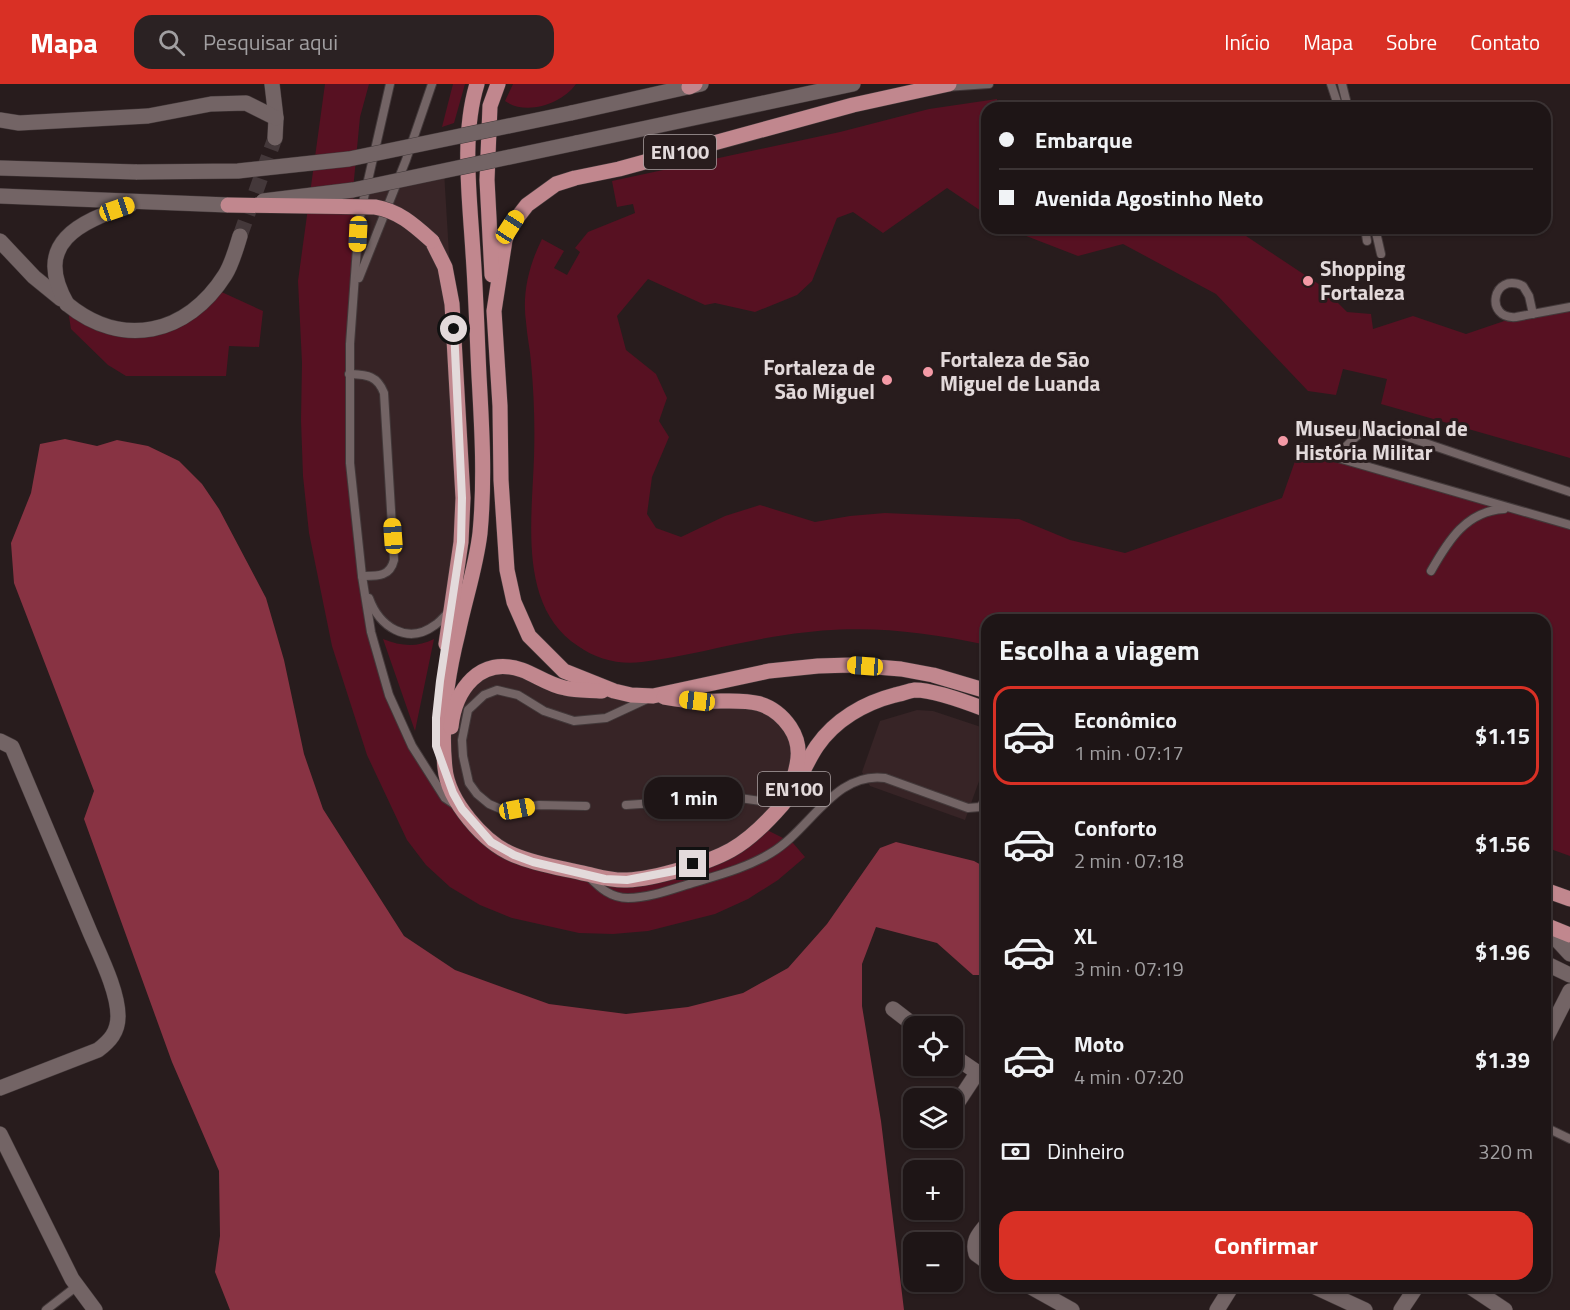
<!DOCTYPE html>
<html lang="pt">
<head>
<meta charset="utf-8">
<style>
	body { margin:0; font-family:"Titillium Web",sans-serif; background:#2b2223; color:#f1f3f6; height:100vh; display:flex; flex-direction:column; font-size:22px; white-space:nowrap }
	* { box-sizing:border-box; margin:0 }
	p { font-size:20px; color:#a19fa1 }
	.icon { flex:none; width:33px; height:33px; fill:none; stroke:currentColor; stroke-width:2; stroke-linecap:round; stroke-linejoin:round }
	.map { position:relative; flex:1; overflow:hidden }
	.drawer { position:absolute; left:981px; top:530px; width:570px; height:678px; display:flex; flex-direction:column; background:#1e1516; border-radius:18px; box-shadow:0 2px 4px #0004,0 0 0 2px #3c3435 }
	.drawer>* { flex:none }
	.top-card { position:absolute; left:981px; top:18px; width:570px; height:132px; border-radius:18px; box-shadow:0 2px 4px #0004,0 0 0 2px #3c3435; display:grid; align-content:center; height:132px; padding:0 18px; background:#1e1516 }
	.buttons { position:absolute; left:903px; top:932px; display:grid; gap:12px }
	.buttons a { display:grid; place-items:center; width:60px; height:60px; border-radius:12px; background:#1e1516; box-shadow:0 2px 4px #0004,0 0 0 2px #3c3435; font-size:30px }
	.end { position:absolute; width:27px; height:27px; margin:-14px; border:8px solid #e3dadb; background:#111; box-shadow:0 0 0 3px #111 }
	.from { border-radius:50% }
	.bubble { position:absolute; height:42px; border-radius:18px; background:#1e1516; box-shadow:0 2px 4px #0004,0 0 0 2px #3c3435; font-size:20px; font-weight:700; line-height:42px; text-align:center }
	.car { position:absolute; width:18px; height:36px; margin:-18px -9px; border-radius:8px; box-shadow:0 0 4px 2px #0007; background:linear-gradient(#f5c518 24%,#345 0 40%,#f5c518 0 76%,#345 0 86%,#f5c518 0) }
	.top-card b { display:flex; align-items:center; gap:21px; height:57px; font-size:22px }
	.top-card b+b { border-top:2px solid #3c3435 }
	.top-card i { width:15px; height:15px; background:#f1f3f6 }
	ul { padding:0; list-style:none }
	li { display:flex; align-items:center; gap:18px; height:99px; margin:0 12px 9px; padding:0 6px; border:3px solid transparent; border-radius:18px }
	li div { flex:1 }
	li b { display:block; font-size:22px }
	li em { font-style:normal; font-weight:700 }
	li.selected { border-color:#d93025 }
	li>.icon { width:54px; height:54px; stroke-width:1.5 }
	h2 { padding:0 18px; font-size:27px; line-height:72px }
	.pay { display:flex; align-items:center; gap:15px; height:66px; padding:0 18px; font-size:22px }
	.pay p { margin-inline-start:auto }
	.action { display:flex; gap:12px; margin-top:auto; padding:12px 18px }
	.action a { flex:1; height:69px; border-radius:18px; background:#d93025; color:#fff; font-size:24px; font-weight:700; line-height:69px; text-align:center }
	header { display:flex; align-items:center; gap:36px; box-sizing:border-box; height:84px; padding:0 30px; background:#d93025; color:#fff }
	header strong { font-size:28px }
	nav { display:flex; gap:33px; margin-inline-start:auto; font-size:21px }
	.search { width:420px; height:54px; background:#2b2223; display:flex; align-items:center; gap:15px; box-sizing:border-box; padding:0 21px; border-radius:18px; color:#a19fa1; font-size:22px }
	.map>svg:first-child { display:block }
	.built { fill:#372426 }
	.green { fill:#571122 }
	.water { fill:#883343 }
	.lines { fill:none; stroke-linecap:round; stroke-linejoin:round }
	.minor-tunnel { stroke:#44383a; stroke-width:15; stroke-dasharray:15 8; stroke-linecap:butt }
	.service-casing { stroke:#43393a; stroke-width:10 }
	.minor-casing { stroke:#43393a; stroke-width:16 }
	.tertiary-casing { stroke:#43393a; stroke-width:16 }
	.primary-casing { stroke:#43393a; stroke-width:16 }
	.service { stroke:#736465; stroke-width:8 }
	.minor { stroke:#736465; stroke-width:15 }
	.tertiary { stroke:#736465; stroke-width:15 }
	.primary { stroke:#c1878e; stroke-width:15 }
	.tertiary-bridge-casing { stroke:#43393a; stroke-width:16; stroke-linecap:butt }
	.primary-bridge-casing { stroke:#43393a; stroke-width:16; stroke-linecap:butt }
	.tertiary-bridge { stroke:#736465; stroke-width:15 }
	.primary-bridge { stroke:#c1878e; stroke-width:15 }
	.route { stroke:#e3dadb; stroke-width:8 }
	.poi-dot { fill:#f49aa6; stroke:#281c1d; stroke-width:2 }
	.labels { text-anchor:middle; stroke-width:6; stroke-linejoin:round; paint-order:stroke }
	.shield { fill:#281c1d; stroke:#aba1a2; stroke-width:1.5 }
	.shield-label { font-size:20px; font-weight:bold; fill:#e3dadb }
	.poi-label { font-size:21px; font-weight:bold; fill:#e3dadb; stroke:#281c1d; text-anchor:start }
</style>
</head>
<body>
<header>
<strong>Mapa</strong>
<div class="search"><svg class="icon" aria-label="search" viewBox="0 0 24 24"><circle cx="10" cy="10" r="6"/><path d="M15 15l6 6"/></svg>Pesquisar aqui</div>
<nav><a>Início</a><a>Mapa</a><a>Sobre</a><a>Contato</a></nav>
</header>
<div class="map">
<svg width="1570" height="1226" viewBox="0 0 1570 1226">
	<rect width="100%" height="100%" fill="#281c1d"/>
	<g class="built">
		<polygon points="444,87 452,220 461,458 451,526 424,548 399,548 374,525 362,492 349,322 366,103"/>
		<polygon points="488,584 549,599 766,621 798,656 784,719 734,764 627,796 491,758 445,687 456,620"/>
		<polygon points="917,626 933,627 987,645 987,675 965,736 870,702 862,688 880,637"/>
	</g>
	<g class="green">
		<polygon points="325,0 369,0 360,33 353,106 356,203 349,322 362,493 389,611 426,686 502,765 605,795 674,787 761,743 793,759 805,773 778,796 748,815 715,830 648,847 613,850 579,849 512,834 480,821 450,803 426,781 407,756 367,671 332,562 309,449 303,392 301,336 302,279 298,197"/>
		<polygon points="453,0 465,0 454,39 442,43"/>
		<path d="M513 0H576C562 20 526 32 505 17Z"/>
		<path d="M997 15 998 24H987V131L947 104 883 149 853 128 837 134 812 197 797 211 755 228 715 219 705 221 648 195 617 232 626 266 656 290 667 314 659 337 669 353 652 393 647 430 656 444 681 453 725 432 760 421 815 438 850 432 885 429 1019 435 1070 456 1125 469 1282 414 1300 363 1570 441V772L1545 763V536H987V561C914 546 859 540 785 551 737 558 690 572 642 578 619 581 596 575 578 562 518 523 532 436 534 373 535 341 534 310 531 278 530 265 527 252 526 238 522 209 529 181 542 155L564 167 554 184 567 191 580 168 575 164 588 148 635 129 633 120 617 123 612 97 840 48 929 25Z"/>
		<polygon points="1006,144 1234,144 1320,201 1347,228 1371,230 1373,245 1413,232 1466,250 1516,233 1570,223 1570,374 1381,320 1387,295 1343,285 1336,311 1308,307 1216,210 1123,160 1078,172"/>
		<polygon points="215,205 263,227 259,263 229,262 226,292 126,292 108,281 71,245 67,220 100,241 164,242"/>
		<path d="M383 555C401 562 416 564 434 555L415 647Z"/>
	</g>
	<polygon class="water" points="65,355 97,362 117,356 148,362 179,377 202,400 219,425 266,514 284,576 304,670 323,725 404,852 455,886 549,920 626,930 688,923 743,909 788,884 827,840 880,764 896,758 974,777 983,782 987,797 987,891 973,891 937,859 876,843 862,880 862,922 881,1037 904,1226 230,1226 215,1188 220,1152 219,1087 172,978 84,735 94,707 14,499 11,459 31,409 40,360"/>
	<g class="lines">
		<polyline class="minor-tunnel" points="240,152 275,54"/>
		<g class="service-casing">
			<g id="service">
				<polyline points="390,0 361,127 358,150 350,260 350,379 362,492 371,548 389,611 412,662 445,714 454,720"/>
				<polyline points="1331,0 1339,24"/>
				<polyline points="1342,0 1348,24"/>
				<polyline points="945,3 989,0"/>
				<polyline points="1365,144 1367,157"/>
				<polyline points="1375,144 1381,170"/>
				<polyline points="359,194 406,76 432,0"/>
				<path d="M1533 230 1529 212 1523 202C1492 187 1484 236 1516 233L1570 223"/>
				<path d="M349 290C367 291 377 291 384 309L394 476C390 493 377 492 362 492"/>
				<polyline points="1300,363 1570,441"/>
				<path d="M1336 373C1350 359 1360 343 1381 344L1570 408"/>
				<path d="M1431 487C1448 457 1466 427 1504 425"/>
				<path d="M369 514C379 542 407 562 435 541 440 538 444 532 449 528"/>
				<polyline points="626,721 669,718 693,710 719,711 782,720"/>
				<polyline points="586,722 539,721 503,726 489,720 477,710 469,699 463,672 462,656 468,626 484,611 497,606 518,611 544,627 574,637 606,634 647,615"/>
				<path d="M589 793C600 804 611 814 628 814 647 814 667 807 686 801 715 792 745 785 771 769 810 746 835 687 885 694L968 724 980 723 987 714"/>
				<polyline points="1545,1043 1570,1055"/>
				<polyline points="46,1226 77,1202"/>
			</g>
		</g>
		<g class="minor-casing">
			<g id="minor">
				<polyline points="272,0 276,34 275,54"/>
				<polyline points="0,36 19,39 148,32 211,20 246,19 276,34"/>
				<path d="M67 220C122 265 187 251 225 191 232 180 236 165 240 152"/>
				<path d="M0 657 12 663C37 722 62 781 87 841 97 866 118 905 118 932 118 948 110 957 98 966L0 1004"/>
				<polyline points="1545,843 1570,870"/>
				<polyline points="1545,879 1570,891"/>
				<polyline points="893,925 915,942"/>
				<polyline points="1545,956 1570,907"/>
				<polyline points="952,971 987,995"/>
				<polyline points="952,1027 977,989"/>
				<polyline points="0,1050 72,1195 95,1226"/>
				<path d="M987 1140C979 1150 972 1156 976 1170L987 1178"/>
				<polyline points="1029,1202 1072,1226"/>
				<polyline points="1313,1202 1365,1226"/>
				<polyline points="1469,1202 1505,1226"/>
				<polyline points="1217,1226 1232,1202"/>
				<polyline points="1401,1226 1417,1202"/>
			</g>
		</g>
		<g class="tertiary-casing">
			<g id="tertiary">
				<polyline points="571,29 701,0"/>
				<polyline points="576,59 853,0"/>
				<polyline points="0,84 137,88"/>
				<polyline points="0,112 228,121"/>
				<polyline points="0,157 34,193 61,215"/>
				<path d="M67 220C32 159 79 138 130 121"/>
			</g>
		</g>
		<g class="primary-casing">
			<g id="primary">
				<path d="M477 0C461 51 470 117 473 169 476 210 477 251 479 292 482 345 485 396 480 449 476 483 465 515 458 549 447 593 440 639 445 684 448 717 484 759 514 771 538 781 562 784 587 790 600 793 613 797 627 796 654 795 708 779 731 766 751 755 768 737 782 721 798 703 804 681 817 662 835 636 864 619 895 611 901 610 908 607 915 606 933 606 969 619 987 626"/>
				<polyline points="949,0 853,21 619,85 575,94 556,100 527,121 510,143 505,156 494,227 500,322 501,396 507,486 514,518 529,552 564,587 614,607 631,611 653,612 769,587 818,582 851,581 901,585 933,591 987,607"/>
				<polyline points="689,3 695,0"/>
				<polyline points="432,157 445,183 452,220 463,414 461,458 446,560"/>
				<polyline points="492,191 487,96 490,22 498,0"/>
				<path d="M664 613C675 615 686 617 697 617 734 619 766 608 790 643 802 661 799 677 793 696"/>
				<path d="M451 643C455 606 480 571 522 586 536 591 549 601 565 604 577 607 590 606 602 607"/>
				<polyline points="1545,806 1570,815"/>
				<polyline points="1545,841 1570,851"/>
			</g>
		</g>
		<use href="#service" class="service"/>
		<use href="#minor" class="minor"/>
		<use href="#tertiary" class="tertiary"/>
		<use href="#primary" class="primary"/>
		<g class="tertiary-bridge-casing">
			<g id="tertiary-bridge">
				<polyline points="137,88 238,87 349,75 571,29"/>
				<polyline points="263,117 353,106 576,59"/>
			</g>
		</g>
		<g class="primary-bridge-casing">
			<path id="primary-bridge" d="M228 121 375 123C399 127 414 141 432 157"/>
		</g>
		<use href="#tertiary-bridge" class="tertiary-bridge"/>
		<use href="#primary-bridge" class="primary-bridge"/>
	</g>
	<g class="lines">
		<polyline class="route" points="454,245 462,414 461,458 440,597 436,634 436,662 453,709 462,725 491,758 514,771 533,778 605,795 627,796 674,787 693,780"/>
	</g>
	<g class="poi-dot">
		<circle cx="1308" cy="197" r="6"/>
		<circle cx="928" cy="288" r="6"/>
		<circle cx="887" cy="296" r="6"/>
		<circle cx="1283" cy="357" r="6"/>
	</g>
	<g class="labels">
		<g class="shield">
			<rect x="644" y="51" width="72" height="34" rx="4.5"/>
			<rect x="758" y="688" width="72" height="34" rx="4.5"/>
		</g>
		<g class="shield-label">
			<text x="680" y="75">EN100</text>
			<text x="794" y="712">EN100</text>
		</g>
		<g class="poi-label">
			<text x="1320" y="192">Shopping<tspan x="1320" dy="24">Fortaleza</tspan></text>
			<text x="940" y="283">Fortaleza de São<tspan x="940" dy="24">Miguel de Luanda</tspan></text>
			<text x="875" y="291" text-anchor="end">Fortaleza de<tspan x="875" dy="24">São Miguel</tspan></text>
			<text x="1295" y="352">Museu Nacional de<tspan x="1295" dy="24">História Militar</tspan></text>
		</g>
	</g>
</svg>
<div class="buttons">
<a><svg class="icon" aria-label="locate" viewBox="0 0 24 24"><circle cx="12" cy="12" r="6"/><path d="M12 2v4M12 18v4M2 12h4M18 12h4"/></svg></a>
<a><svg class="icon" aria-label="layers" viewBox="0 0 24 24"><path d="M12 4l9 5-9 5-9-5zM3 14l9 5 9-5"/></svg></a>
<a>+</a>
<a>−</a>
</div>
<i class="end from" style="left:454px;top:245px"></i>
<i class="end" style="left:693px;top:780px"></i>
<div class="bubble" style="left:644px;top:693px;width:99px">1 min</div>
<i class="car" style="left:117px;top:125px;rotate:71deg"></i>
<i class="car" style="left:510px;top:143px;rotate:33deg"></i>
<i class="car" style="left:358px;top:150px;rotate:183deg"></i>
<i class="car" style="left:393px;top:452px;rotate:356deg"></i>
<i class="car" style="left:865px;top:582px;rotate:274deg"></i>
<i class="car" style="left:697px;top:617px;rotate:277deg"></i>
<i class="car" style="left:517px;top:725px;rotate:79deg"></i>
<div class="top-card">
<b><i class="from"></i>Embarque</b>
<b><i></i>Avenida Agostinho Neto</b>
</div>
<section class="drawer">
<h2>Escolha a viagem</h2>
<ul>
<li class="selected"><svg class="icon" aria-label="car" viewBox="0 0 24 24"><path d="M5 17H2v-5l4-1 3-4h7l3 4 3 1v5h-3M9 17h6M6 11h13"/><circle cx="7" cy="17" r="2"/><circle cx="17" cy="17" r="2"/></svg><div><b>Econômico</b><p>1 min · 07:17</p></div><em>$1.15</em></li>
<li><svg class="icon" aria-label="car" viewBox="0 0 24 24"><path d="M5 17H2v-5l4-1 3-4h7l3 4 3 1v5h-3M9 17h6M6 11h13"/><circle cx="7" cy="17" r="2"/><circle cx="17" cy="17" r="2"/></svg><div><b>Conforto</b><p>2 min · 07:18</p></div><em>$1.56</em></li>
<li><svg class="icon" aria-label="car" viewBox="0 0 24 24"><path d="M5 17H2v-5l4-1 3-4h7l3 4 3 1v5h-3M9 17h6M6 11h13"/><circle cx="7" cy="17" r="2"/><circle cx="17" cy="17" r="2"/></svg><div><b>XL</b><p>3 min · 07:19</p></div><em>$1.96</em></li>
<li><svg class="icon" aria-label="car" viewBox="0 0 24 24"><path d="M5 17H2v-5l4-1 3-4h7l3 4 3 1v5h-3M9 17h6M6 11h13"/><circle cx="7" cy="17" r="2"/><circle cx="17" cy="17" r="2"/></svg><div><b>Moto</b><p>4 min · 07:20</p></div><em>$1.39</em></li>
</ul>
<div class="pay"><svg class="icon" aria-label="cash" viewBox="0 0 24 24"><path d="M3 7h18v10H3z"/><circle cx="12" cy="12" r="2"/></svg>Dinheiro<p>320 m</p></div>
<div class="action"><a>Confirmar</a></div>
</section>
</div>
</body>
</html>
